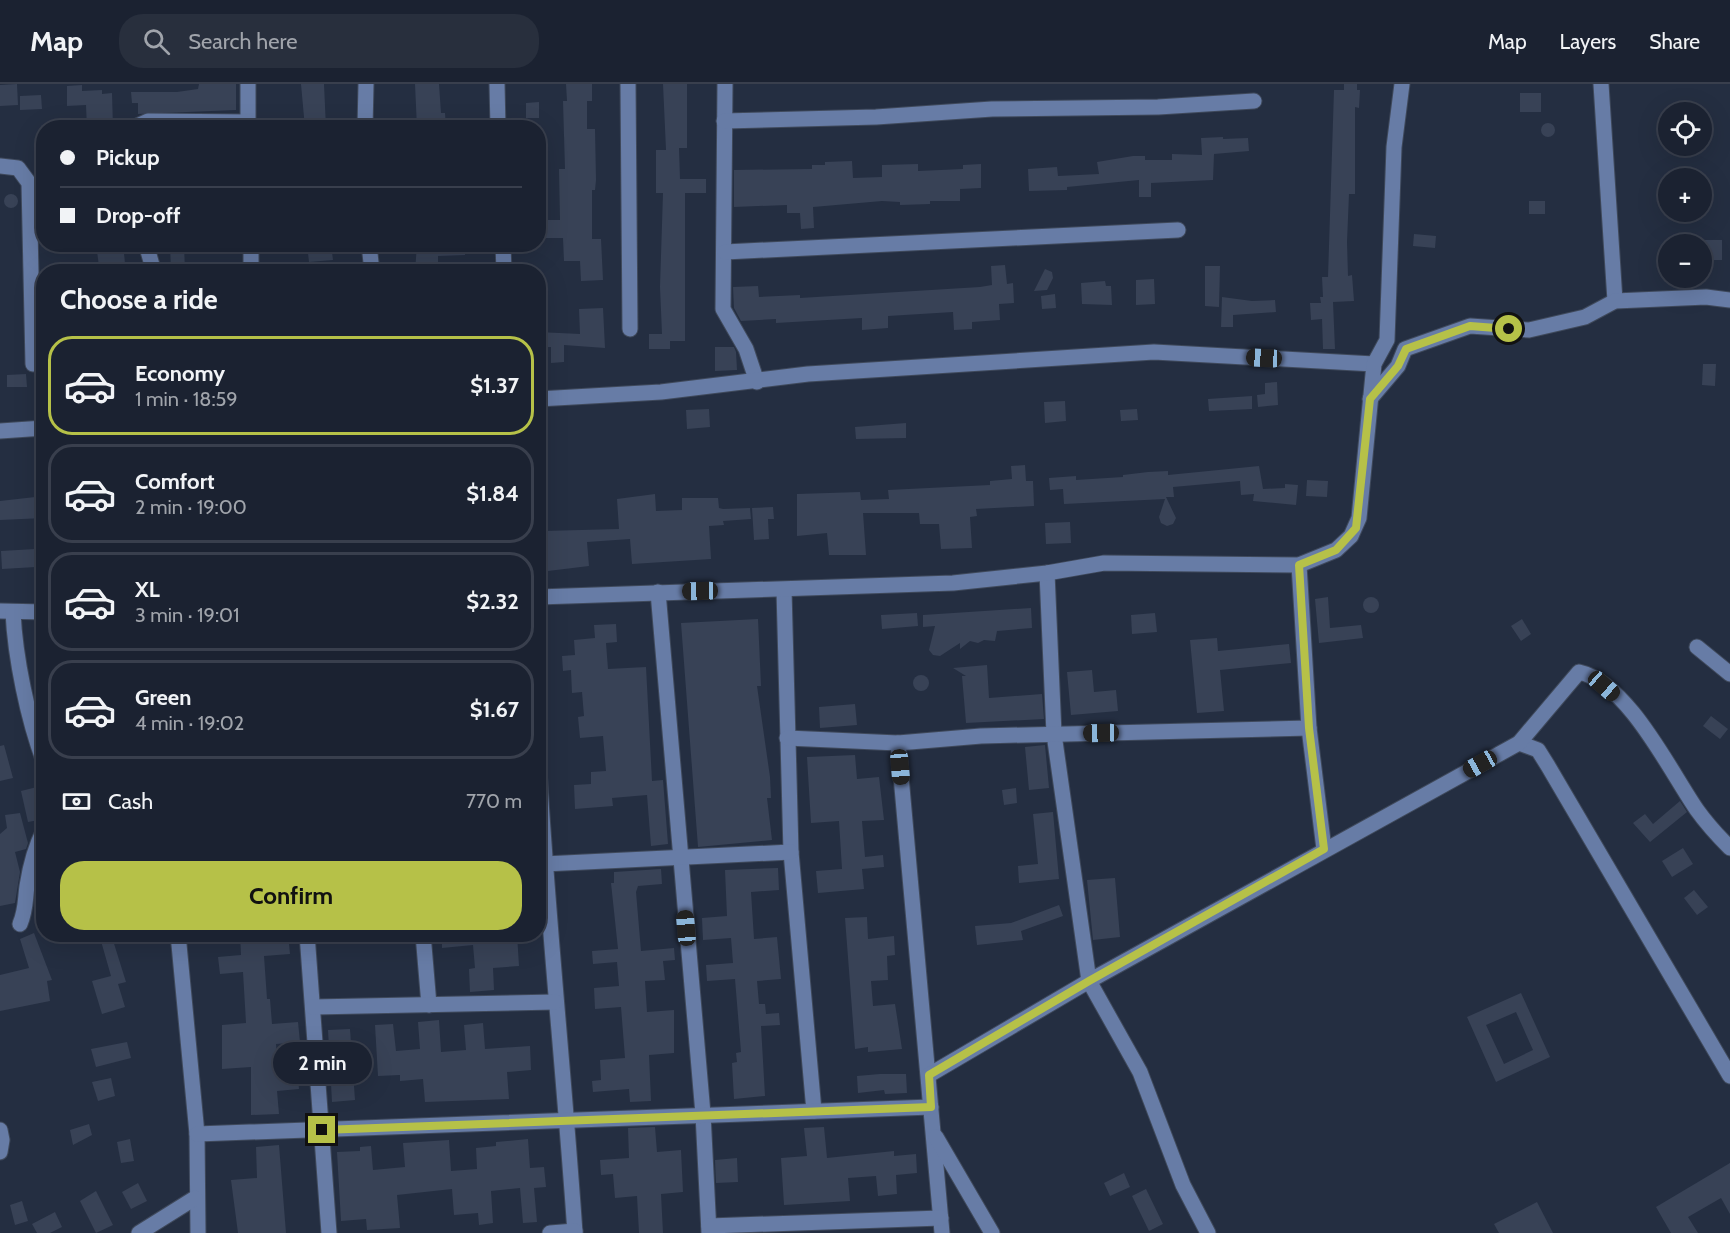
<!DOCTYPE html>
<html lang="en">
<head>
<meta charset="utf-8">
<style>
	body { margin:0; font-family:Cabin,sans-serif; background:#282f3d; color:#f1f3f6; height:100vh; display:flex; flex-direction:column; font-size:22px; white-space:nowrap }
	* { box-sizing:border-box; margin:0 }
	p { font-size:20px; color:#a0a4ab }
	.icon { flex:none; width:33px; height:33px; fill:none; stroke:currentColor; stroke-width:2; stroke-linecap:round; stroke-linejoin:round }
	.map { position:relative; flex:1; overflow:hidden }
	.side { position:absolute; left:36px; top:180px; width:510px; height:678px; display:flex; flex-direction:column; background:#1b2231; border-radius:24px; box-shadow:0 6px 24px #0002,0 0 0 2px #393f4d }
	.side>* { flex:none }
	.top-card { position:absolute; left:36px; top:36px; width:510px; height:132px; border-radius:24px; box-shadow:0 6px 24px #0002,0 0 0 2px #393f4d; display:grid; align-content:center; height:132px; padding:0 24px; background:#1b2231 }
	.buttons { position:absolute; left:1658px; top:18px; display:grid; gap:12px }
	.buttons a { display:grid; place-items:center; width:54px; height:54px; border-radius:50%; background:#1b2231; box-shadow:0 6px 24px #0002,0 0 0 2px #393f4d; font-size:30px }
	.end { position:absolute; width:27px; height:27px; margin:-14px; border:8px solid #b6c148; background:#111; box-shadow:0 0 0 3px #111 }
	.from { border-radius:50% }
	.bubble { position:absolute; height:42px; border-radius:21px; background:#1b2231; box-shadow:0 6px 24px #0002,0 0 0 2px #393f4d; font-size:20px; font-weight:700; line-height:42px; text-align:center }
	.car { position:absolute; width:18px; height:36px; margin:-18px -9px; border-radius:8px; box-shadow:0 0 4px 2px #0007; background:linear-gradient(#222 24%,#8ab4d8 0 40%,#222 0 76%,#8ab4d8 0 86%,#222 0) }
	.top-card b { display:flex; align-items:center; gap:21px; height:57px; font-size:22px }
	.top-card b+b { border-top:2px solid #393f4d }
	.top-card i { width:15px; height:15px; background:#f1f3f6 }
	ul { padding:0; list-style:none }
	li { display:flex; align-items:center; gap:18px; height:99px; margin:0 12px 9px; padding:0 12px; border:3px solid #393f4d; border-radius:24px }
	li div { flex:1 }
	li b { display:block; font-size:22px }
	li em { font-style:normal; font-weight:700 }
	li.active { border-color:#b6c148 }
	li>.icon { width:54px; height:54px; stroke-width:1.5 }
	h2 { padding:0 24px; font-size:27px; line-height:72px }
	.pay { display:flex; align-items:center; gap:15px; height:66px; padding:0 24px; font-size:22px }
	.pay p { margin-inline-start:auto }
	.button { display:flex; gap:12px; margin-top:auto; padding:12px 24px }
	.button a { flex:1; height:69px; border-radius:24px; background:#b6c148; color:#111; font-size:24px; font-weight:700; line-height:69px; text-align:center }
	header { display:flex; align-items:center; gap:36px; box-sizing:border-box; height:84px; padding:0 30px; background:#1b2231; border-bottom:2px solid #393f4d }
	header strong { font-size:28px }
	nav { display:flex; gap:33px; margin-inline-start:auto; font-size:21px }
	.search { width:420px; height:54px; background:#282f3d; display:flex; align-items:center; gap:15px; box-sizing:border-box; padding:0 21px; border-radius:24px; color:#a0a4ab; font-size:22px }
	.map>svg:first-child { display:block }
	.building { fill:#384256; fill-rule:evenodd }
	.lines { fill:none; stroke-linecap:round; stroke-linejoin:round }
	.minor-casing { stroke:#3f495b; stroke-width:17 }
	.minor { stroke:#677ca6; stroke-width:15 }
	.route { stroke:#b6c148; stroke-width:8 }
</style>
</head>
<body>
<header>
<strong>Map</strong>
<div class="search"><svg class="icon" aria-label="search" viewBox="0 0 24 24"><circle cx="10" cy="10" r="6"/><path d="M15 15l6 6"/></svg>Search here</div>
<nav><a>Map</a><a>Layers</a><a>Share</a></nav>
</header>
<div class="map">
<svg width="1730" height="1149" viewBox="0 0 1730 1149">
	<rect width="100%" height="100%" fill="#242e41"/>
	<g class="building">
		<polygon points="17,0 18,21 0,22 0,1"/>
		<polygon points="199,0 236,0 236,26 138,30 138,19 132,19 131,8 177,8 198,5"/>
		<polygon points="301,0 324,0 326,44 305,44"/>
		<polygon points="415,0 439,0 441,29 445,29 446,44 417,44"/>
		<polygon points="566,0 592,0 592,17 587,17 587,45 595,45 596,96 595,106 592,106 592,155 601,155 603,196 581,197 580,177 564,177 563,154 538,154 538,136 560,136 559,85 565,85 563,17 567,17"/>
		<polygon points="663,0 687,0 687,64 679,64 680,95 706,95 706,109 685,109 685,257 670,257 670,265 649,265 649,250 662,250 660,203 663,109 656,109 656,66 666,66"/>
		<polygon points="1344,0 1357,0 1357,6 1360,6 1359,24 1355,23 1355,110 1349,110 1347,158 1348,192 1352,191 1354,217 1333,218 1335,265 1323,265 1322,235 1311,236 1310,219 1321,219 1320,213 1323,213 1322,193 1328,193 1334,6 1344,6"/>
		<polygon points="82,1 82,7 102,6 102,10 112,9 113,44 87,44 86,21 67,22 67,2"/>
		<rect x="1520" y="9" width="21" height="19"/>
		<polygon points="41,11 42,25 20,26 20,12"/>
		<polygon points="539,18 539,34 526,34 526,19"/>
		<circle cx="1548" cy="46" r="7"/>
		<polygon points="1223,53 1223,55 1248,54 1249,67 1214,70 1213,96 1151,99 1151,113 1139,113 1139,96 1067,103 1067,106 1029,107 1028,85 1057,83 1058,92 1099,90 1097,78 1133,72 1145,72 1145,76 1172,76 1172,70 1202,71 1201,54"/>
		<polygon points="852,77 853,94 882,93 882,81 918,80 918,87 963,85 963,81 981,80 981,104 960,105 960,117 930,117 930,120 900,121 900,118 882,117 813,123 814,144 801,145 800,129 787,129 787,121 734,123 734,86 812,85 812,81 825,81 825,78"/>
		<circle cx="11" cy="117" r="7"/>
		<rect x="1529" y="117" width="16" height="13"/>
		<polygon points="1414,150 1436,152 1435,164 1413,162"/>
		<rect x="1701" y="156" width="21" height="20"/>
		<polygon points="96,160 123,160 125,179 99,182"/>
		<polygon points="170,160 184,160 185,188 171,188"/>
		<polygon points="307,160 331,160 333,176 309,178"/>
		<polygon points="417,160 465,160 465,171 438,172 438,188 415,188"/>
		<polygon points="1005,181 1007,200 1013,199 1014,219 999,220 1000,236 972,238 972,245 954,246 953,228 888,232 888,244 862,246 862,234 776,239 776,235 741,237 734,224 733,203 758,202 759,213 800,211 800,214 980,203 992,201 991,182"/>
		<polygon points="1205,182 1220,182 1219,223 1205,222"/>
		<polygon points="1045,185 1052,188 1053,194 1047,206 1034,207"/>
		<polygon points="1154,195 1155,220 1136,221 1136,196"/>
		<polygon points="1105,197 1106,202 1111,202 1112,221 1082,220 1081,199"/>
		<polygon points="1055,210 1056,224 1042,225 1041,212"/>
		<polygon points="1222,213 1252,217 1275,216 1276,228 1233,231 1233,243 1221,243"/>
		<polygon points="603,224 605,264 564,261 564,278 551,279 551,263 538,263 538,248 580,250 579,225"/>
		<polygon points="715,263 734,263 736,268 737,286 715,287"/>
		<polygon points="1703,280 1716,280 1715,302 1702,301"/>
		<polygon points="26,290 27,303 7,303 7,291"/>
		<polygon points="1277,298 1278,321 1258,323 1257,311 1265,310 1265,299"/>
		<polygon points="1252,312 1252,325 1209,327 1208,315"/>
		<polygon points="1065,317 1066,337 1045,339 1044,318"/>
		<polygon points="709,325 710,343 687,345 686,326"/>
		<polygon points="1137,325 1138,336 1121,337 1120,326"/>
		<polygon points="906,339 906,354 856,355 855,343"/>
		<polygon points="1025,381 1026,397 1033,397 1034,422 976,425 977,432 970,433 972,464 941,465 939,440 920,440 919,429 863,429 866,471 829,471 827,449 797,452 797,410 860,408 861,416 889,415 888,406 990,401 990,397 1012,395 1011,382"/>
		<polygon points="1259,382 1263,405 1285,404 1285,400 1298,401 1296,421 1253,417 1254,410 1241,411 1240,397 1173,403 1174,413 1166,413 1176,434 1173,440 1167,442 1161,439 1159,433 1165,415 1064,420 1063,405 1050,406 1049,394 1076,392 1076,396 1123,393 1123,391 1148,388 1168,387 1168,391"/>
		<polygon points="1307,396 1328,397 1327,413 1306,412"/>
		<polygon points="655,410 656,427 682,426 682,414 718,414 719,424 723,425 750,424 751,435 723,437 724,441 709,442 711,475 632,480 630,455 587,458 589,482 548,487 543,447 619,445 617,415"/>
		<polygon points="44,412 44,434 0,436 0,417"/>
		<polygon points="773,423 774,435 768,435 769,455 754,456 752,424"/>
		<polygon points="1070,438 1071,459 1046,460 1045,439"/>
		<polygon points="35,465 36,483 2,485 1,467"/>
		<circle cx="1371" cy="521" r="8"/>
		<polygon points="1328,513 1330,544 1361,541 1363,554 1319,559 1315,515"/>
		<polygon points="1031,524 1032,544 997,547 995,557 984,556 978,559 970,557 960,565 960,559 940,572 933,571 929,566 935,542 923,543 923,531"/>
		<polygon points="917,529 918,542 882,545 881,531"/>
		<polygon points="1155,529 1157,548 1132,550 1131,531"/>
		<polygon points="758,535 761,602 757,602 770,693 771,714 767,714 772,756 698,763 681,539"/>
		<polygon points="1522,535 1531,550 1521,557 1511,542"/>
		<polygon points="616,540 617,558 606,559 608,585 646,583 652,697 663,696 668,760 651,762 647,711 612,714 613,722 575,725 574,701 591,700 591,688 606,687 603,652 580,654 578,633 584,632 582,608 572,609 571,586 563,587 562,572 575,571 574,556 595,554 594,541"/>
		<polygon points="1217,554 1218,567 1289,560 1291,579 1220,586 1224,627 1197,629 1190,556"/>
		<polygon points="987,581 989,614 1042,610 1044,635 966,639 962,592 966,592 953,584"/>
		<polygon points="1092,586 1094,608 1116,606 1118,627 1071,631 1067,588"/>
		<circle cx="921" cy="599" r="8"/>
		<polygon points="855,620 857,641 820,644 819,623"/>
		<polygon points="1711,632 1728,645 1720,655 1703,642"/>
		<polygon points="4,661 13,694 0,697 0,662"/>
		<polygon points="1045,661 1049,704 1029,706 1025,663"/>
		<polygon points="855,671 857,695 879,693 884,736 862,737 865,773 883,771 884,783 862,785 864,805 818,809 816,787 842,785 839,737 811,739 807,673"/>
		<polygon points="37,703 44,735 28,738 21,707"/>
		<polygon points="1016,704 1017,719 1004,721 1002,706"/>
		<polygon points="1680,717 1687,728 1650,758 1633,739 1645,730 1653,740"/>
		<polygon points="1053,728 1059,795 1019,799 1018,782 1038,780 1033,730"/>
		<polygon points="20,729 28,759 26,765 15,768 20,788 15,819 0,822 0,750 7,744 5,731"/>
		<polygon points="1683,764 1693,780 1672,793 1662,777"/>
		<polygon points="778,784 779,806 751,808 754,855 777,853 781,895 757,897 759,920 765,920 766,930 779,929 780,941 761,942 765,1012 734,1015 732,979 737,978 736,969 741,968 735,895 707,897 706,881 733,879 731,854 703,856 702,834 727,832 725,786"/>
		<polygon points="661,785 662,800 638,802 636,808 641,867 674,864 675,876 663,877 665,896 645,897 647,928 674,926 674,969 649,971 651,1017 630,1018 629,1005 593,1008 592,997 601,996 600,976 625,974 621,923 595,925 594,904 619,902 617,878 593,880 592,867 618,865 611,799 614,799 614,788"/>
		<polygon points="1115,794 1120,853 1093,856 1087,796"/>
		<polygon points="1694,806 1708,823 1697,831 1684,814"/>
		<polygon points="1059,821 1063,832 1021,847 1023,856 977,861 975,842 1011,839"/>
		<polygon points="867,833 868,855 894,852 895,871 887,872 888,896 871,897 873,922 895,920 902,965 868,968 868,963 855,965 845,834"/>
		<polygon points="34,849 52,896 47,897 50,917 0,927 0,891 29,884 20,855"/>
		<polygon points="99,850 111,850 126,898 118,900 125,923 102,930 92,897 111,892"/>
		<polygon points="240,850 288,850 290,870 264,872 267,915 270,915 272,940 298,938 300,958 276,960 278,986 297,985 299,1005 277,1007 279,1030 251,1031 251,983 222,985 222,941 246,939 243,888 220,890 218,873 241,871"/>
		<polygon points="442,850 517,850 519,882 493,884 494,906 470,908 469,885 475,884 473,861 442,864"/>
		<path d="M1521 909 1550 973 1496 998 1467 933ZM1516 928 1533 966 1504 980 1486 941Z"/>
		<polygon points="439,936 441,968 466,966 464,941 483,939 485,965 530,962 531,986 507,988 509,1015 425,1018 423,995 400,997 400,991 378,992 375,941 393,940 396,967 420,965 418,938"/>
		<polygon points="350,945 355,1016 332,1018 328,946"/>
		<polygon points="127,958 131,974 96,983 91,965"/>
		<polygon points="880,990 906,990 907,1009 885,1010 884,1006 858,1009 857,992"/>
		<polygon points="111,994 115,1012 98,1017 92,998"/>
		<polygon points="89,1040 92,1051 73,1061 70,1046"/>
		<polygon points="655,1043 657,1068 681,1066 683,1108 661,1110 663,1149 639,1149 637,1112 615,1114 613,1090 601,1091 600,1076 629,1074 628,1044"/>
		<polygon points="824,1043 827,1074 894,1067 894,1072 916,1070 917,1089 896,1091 897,1110 878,1112 876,1092 848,1094 850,1117 784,1121 781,1074 807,1072 804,1044"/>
		<polygon points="130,1055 134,1077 121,1079 117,1058"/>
		<polygon points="528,1055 530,1084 544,1083 546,1103 534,1104 537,1138 523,1139 520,1104 491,1107 493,1139 479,1141 478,1129 454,1131 452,1105 397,1111 400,1144 367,1146 366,1135 341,1137 337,1068 360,1067 360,1063 371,1062 373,1086 405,1083 403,1059 449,1056 451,1087 477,1085 476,1064 496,1062 496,1058"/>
		<polygon points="279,1061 286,1149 238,1149 231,1096 257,1094 256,1063"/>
		<polygon points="737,1074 738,1098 716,1099 715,1076"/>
		<polygon points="1730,1079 1730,1130 1721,1114 1688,1133 1698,1149 1671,1149 1656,1123"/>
		<polygon points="1124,1089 1130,1103 1110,1112 1104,1099"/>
		<polygon points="138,1099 147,1117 131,1125 122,1108"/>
		<polygon points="1146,1105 1163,1140 1149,1147 1132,1112"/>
		<polygon points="96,1107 113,1141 96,1149 80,1117"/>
		<polygon points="22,1117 28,1137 15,1141 10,1121"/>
		<polygon points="1537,1118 1553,1149 1499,1149 1494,1140"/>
		<polygon points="55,1128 62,1143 50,1149 37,1149 32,1140"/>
	</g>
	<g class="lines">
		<g class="minor-casing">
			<g id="minor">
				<polyline points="248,0 248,44"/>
				<polyline points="497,0 498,44"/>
				<polyline points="628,0 630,245"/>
				<polyline points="725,0 723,225 746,265 757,298"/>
				<polyline points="1601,0 1615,217"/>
				<polyline points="724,37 876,33 992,25 1158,23 1254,17"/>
				<polyline points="133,44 148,37 248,38"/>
				<polyline points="365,44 366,0"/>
				<polyline points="0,82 18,84 29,99 33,280"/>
				<polyline points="146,160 154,188"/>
				<polyline points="251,160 251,188"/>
				<polyline points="369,160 372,188"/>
				<polyline points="503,160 504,188"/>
				<polyline points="725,168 1178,146"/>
				<polyline points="538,315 661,308 808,290 1154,268 1374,280"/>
				<polyline points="1370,315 1398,282 1405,265 1470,242 1529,246 1585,233 1615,217 1706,213 1730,216"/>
				<polyline points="0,347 44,344"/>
				<polyline points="1047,489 1054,650 1089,897 1140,988 1183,1101 1208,1149"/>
				<polyline points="784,506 791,768 814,1027"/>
				<polyline points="658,508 703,1030 709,1149"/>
				<polyline points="538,513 953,499 1047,489 1104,479 1299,481 1336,466 1351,452 1359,434 1374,280 1387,256 1394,63 1402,0"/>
				<polyline points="0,527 44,528"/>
				<path d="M13 528C15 573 28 636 44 678"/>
				<polyline points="1697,563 1730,590"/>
				<polyline points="1309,644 1324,765"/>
				<polyline points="787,654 898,659 981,652 1309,644 1299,481"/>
				<polyline points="898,659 942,1149"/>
				<polyline points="1519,659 1538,666 1548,682 1730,992"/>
				<path d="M538 668C547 829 564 988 575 1149"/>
				<polyline points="544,780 791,768"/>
				<path d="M20 840C26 826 25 816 27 802 30 783 35 763 44 746"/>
				<polyline points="178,850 197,1050 198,1149"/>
				<polyline points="307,850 329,1149"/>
				<polyline points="423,850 429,921"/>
				<polyline points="313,923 555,918"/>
				<path d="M929 991 1089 897 1519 659 1579 588C1628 599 1670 687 1697 726 1707 740 1718 752 1730 764"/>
				<polyline points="0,1046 2,1056 0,1068"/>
				<polyline points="197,1050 931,1023"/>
				<polyline points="936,1053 992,1149"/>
				<polyline points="709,1142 941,1134"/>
				<polyline points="139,1149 195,1114"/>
				<polyline points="550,1149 575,1147"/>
			</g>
		</g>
		<use href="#minor" class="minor"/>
	</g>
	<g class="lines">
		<polyline class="route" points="322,1046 931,1023 929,991 1089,897 1324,765 1309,644 1299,481 1336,466 1356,444 1370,315 1398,282 1406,265 1470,242 1509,245"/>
	</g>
</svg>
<div class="buttons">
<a><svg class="icon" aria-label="locate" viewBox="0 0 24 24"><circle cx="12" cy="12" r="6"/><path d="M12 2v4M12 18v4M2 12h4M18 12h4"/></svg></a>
<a>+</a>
<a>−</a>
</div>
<i class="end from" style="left:1509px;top:245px"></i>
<i class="end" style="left:322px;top:1046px"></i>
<div class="bubble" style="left:273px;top:958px;width:99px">2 min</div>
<i class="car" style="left:1264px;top:274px;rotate:273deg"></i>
<i class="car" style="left:700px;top:507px;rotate:269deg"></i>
<i class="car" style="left:1604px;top:602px;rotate:131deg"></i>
<i class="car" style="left:1101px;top:649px;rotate:269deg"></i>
<i class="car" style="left:1480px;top:680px;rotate:241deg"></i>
<i class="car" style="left:900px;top:683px;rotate:175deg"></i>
<i class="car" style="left:686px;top:844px;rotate:355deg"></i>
<div class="top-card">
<b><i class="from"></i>Pickup</b>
<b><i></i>Drop-off</b>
</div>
<section class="side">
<h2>Choose a ride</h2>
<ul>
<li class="active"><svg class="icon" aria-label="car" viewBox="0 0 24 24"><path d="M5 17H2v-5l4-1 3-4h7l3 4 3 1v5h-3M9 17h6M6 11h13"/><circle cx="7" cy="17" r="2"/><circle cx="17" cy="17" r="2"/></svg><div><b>Economy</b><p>1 min · 18:59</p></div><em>$1.37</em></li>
<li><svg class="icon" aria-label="car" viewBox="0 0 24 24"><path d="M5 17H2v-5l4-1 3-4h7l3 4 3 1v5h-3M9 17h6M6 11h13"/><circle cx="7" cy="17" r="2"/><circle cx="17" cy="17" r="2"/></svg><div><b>Comfort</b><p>2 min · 19:00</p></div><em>$1.84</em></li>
<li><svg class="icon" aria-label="car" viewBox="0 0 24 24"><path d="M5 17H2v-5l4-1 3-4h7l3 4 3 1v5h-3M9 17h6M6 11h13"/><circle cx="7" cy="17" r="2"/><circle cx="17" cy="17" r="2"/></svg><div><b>XL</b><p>3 min · 19:01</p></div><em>$2.32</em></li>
<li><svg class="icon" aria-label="car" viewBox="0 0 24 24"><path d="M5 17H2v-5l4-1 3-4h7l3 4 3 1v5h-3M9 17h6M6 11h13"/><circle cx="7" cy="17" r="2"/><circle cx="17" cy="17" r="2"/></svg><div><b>Green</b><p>4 min · 19:02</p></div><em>$1.67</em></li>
</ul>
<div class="pay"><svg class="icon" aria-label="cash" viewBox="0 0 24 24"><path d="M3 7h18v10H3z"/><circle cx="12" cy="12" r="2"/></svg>Cash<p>770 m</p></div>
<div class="button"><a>Confirm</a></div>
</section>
</div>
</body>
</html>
